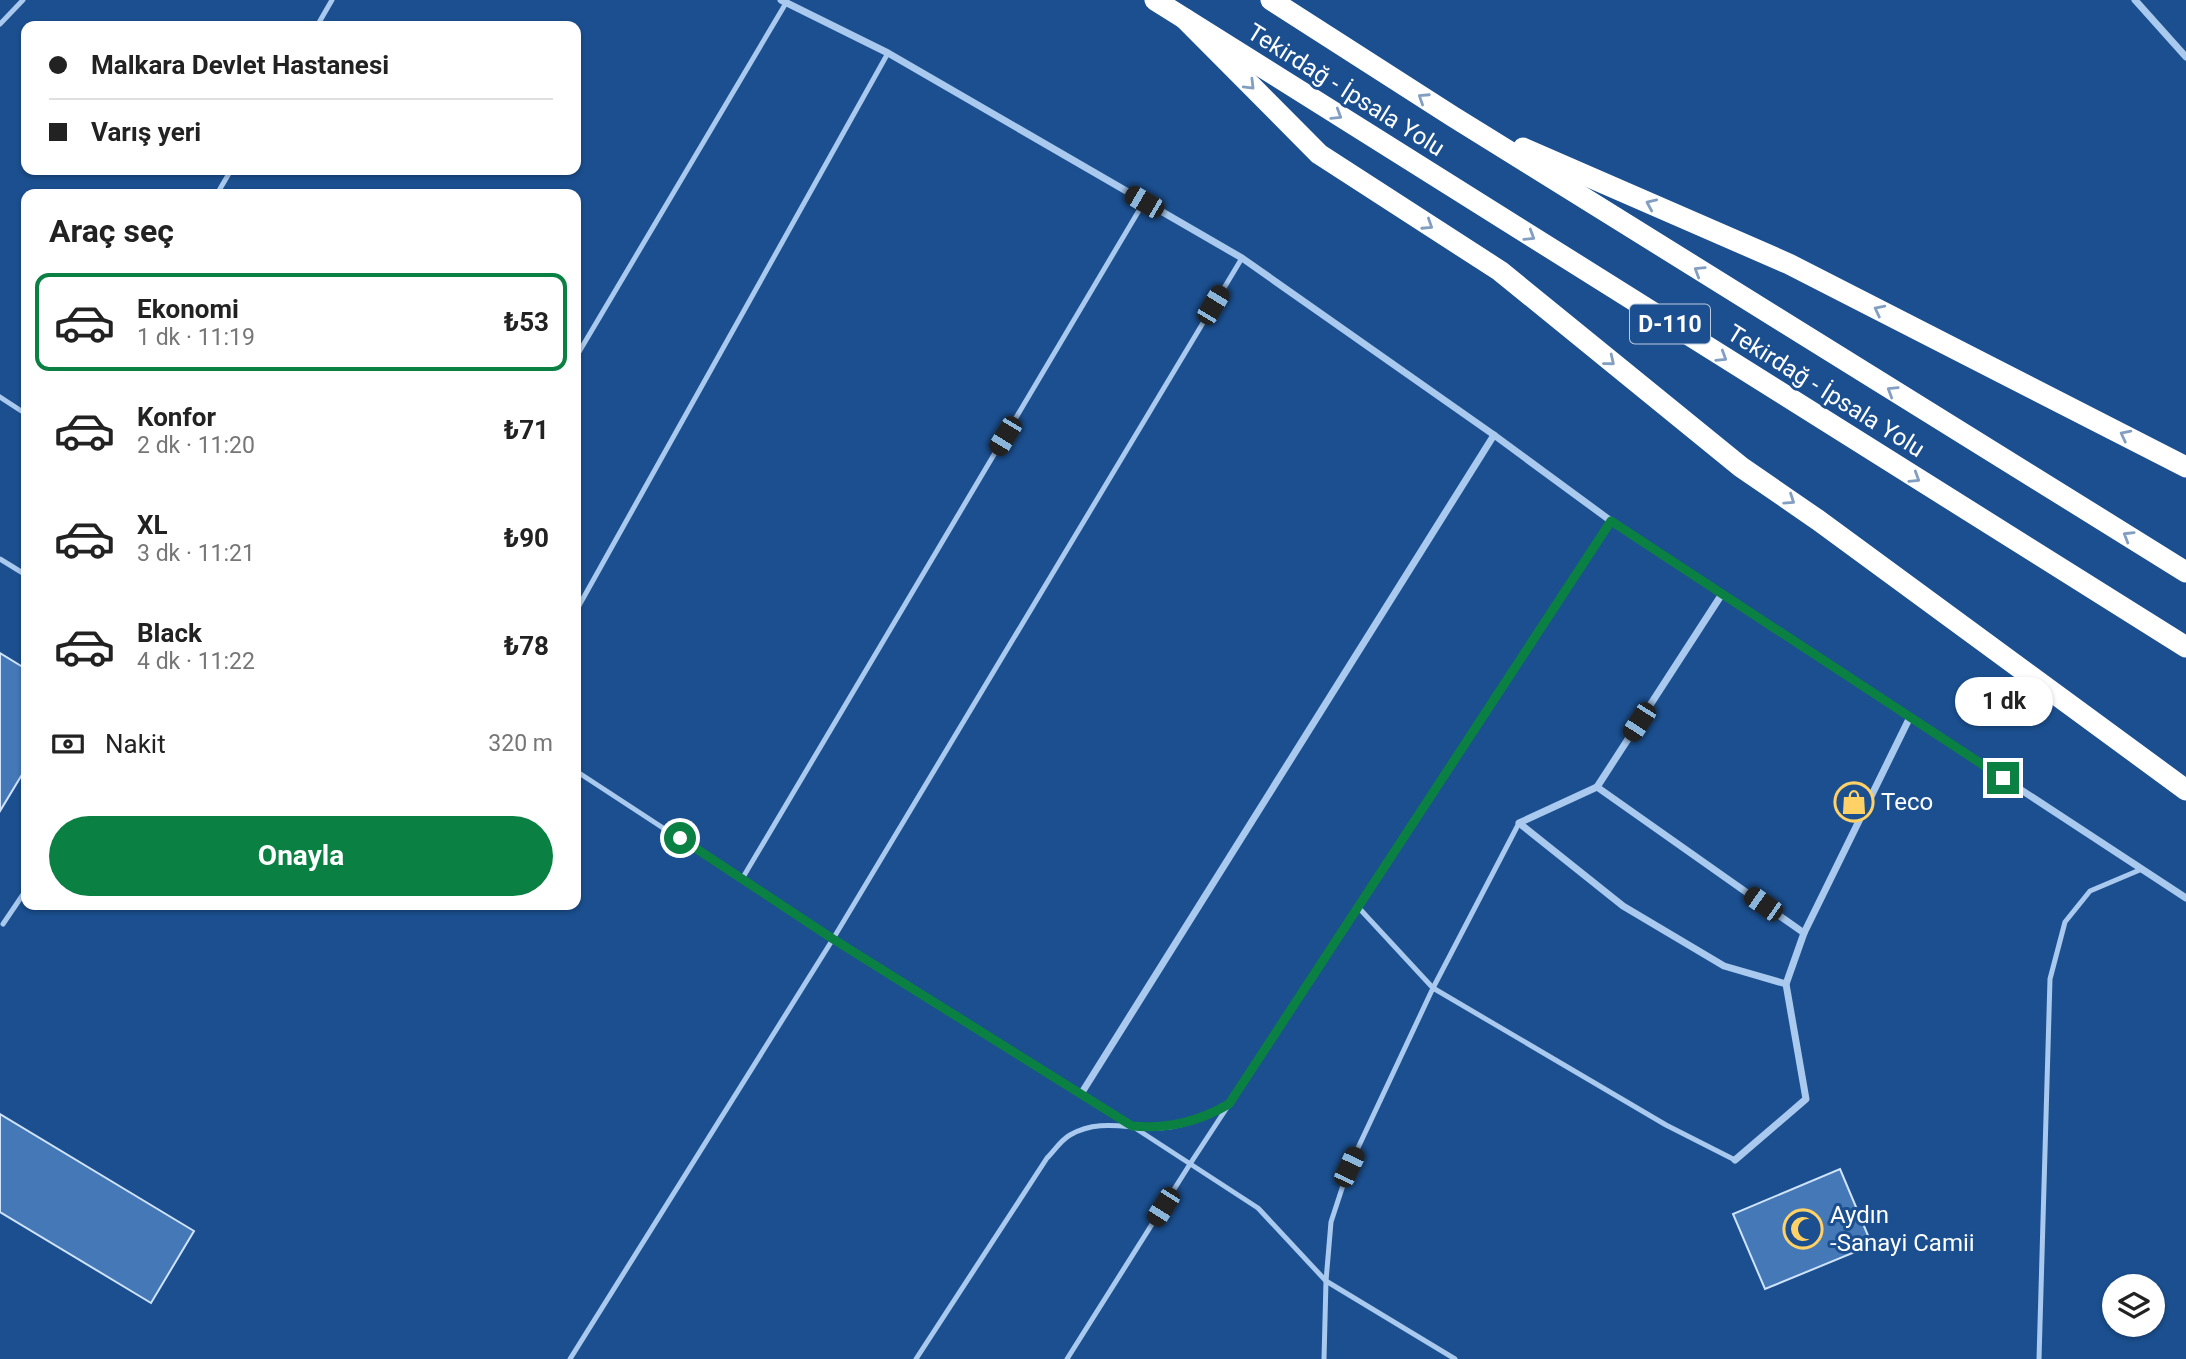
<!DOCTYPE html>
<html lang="tr">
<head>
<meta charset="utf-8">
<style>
	body { margin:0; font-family:Roboto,sans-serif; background:#f6f6f6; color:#222; height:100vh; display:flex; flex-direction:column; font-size:26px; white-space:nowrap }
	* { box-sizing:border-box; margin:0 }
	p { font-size:23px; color:#767676 }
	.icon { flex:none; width:38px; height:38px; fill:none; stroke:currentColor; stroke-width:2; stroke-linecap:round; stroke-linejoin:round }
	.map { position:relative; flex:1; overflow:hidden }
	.panel { position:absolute; left:21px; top:189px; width:560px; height:721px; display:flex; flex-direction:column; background:#fff; border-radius:14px; box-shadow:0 2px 5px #0004 }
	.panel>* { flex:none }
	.hud { position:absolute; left:21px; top:21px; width:560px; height:154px; border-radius:14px; box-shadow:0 2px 5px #0004; display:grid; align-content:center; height:154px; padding:0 28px; background:#fff }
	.tools { position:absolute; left:2102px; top:1274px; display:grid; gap:14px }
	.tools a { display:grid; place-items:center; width:63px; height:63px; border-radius:50%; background:#fff; box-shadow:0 2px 5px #0004; font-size:35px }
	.end { position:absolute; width:32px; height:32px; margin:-16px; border:9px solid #0b8043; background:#fff; box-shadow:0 0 0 4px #fff }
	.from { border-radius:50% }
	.bubble { position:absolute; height:49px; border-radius:24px; background:#fff; box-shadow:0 2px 5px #0004; font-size:23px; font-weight:700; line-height:49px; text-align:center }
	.car { position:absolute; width:21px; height:42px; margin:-21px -10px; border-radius:9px; box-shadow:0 0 5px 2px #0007; background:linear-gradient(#222 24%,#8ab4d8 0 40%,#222 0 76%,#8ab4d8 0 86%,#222 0) }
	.hud b { display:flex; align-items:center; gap:24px; height:66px; font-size:26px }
	.hud b+b { border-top:2px solid #e0e0e0 }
	.hud i { width:18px; height:18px; background:#222 }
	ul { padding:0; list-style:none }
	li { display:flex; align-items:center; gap:21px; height:98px; margin:0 14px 10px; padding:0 14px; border:4px solid transparent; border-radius:14px }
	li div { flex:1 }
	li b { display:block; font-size:26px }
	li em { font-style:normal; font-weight:700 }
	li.selected { border-color:#0b8043 }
	li>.icon { width:63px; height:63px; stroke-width:1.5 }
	h2 { padding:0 28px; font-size:32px; line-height:84px }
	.pay { display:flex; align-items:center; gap:18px; height:77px; padding:0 28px; font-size:26px }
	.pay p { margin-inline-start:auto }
	.cta { display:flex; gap:14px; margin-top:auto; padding:14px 28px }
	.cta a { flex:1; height:80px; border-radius:42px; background:#0b8043; color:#fff; font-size:28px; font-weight:700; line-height:80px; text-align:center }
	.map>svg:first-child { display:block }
	.building { fill:#4478b7; stroke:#cfe3fa; stroke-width:2 }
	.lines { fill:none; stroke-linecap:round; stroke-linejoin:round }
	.lane { stroke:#a9c9ee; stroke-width:5 }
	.street { stroke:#a9c9ee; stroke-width:7 }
	.highway { stroke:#fff; stroke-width:21 }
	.oneway { stroke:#829ec1 }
	.route { stroke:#0b8043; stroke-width:9 }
	.labels { text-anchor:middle; stroke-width:6; stroke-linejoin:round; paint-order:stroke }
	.shield { fill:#1b4f8f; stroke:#bbcadd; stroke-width:2 }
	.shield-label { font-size:23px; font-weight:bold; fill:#fff }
	.street-label { font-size:24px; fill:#fff; stroke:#1b4f8f }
	.poi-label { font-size:24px; fill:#fff; stroke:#1b4f8f; text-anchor:start }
</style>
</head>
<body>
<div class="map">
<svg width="2186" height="1359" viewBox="0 0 2186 1359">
	<rect width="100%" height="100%" fill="#1b4f8f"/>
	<g class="building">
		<polygon points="0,653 26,669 26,768 0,811"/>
		<polygon points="0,1114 194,1231 151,1303 0,1212"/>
		<polygon points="1840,1169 1872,1245 1765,1289 1733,1214"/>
	</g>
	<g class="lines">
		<g class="lane">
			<polyline points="0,24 23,0"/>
			<polyline points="317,26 332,0"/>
			<polyline points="217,194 231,170"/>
			<polyline points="576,357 786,3"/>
			<polyline points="0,397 26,414"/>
			<polyline points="0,559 26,575"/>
			<polyline points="576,611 888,53"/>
			<polyline points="576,771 833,939 1132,1126 1258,1208 1326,1281 1455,1359"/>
			<polyline points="742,879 1144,202"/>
			<polyline points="1358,907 1433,988 1666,1125 1735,1160"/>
			<polyline points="3,924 26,890"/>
			<polyline points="570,1359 833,939 1242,258"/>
			<path d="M916 1359 1047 1158C1054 1151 1061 1140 1070 1135 1098 1119 1125 1128 1155 1128 1180 1128 1205 1118 1226 1106"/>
			<polyline points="1067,1359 1190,1164 1611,521"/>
			<polyline points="1324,1359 1326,1281 1331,1222 1349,1167 1433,988 1519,823"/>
			<polyline points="2039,1359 2050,979 2065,922 2090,891 2142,869"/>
		</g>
		<g class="street">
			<polyline points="781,0 888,53 1242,258 1494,435 1611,521 2186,898"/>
			<polyline points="2135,0 2186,57"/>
			<polyline points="1722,594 1597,787 1519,823 1623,906 1724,966 1786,984"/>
			<polyline points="1597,787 1804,933"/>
			<polyline points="1081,1094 1494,435"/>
			<polyline points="1735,1160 1806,1099 1786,984 1804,933 1910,717"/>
		</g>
		<g class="highway">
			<polyline points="1155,0 2186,647"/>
			<polyline points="1271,0 1452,116 2186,572"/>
			<polyline points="1185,19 1319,154 1500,271 1741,467 1818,520 2186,790"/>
			<polyline points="1523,148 1789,264 2186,467"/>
		</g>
	</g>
	<defs><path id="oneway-chevron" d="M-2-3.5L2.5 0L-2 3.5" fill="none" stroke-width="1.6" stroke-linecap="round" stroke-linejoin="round" transform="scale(1.75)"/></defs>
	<g class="oneway">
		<use href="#oneway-chevron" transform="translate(1250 85) rotate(45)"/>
		<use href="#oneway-chevron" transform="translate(1423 98) rotate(-147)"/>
		<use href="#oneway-chevron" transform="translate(1337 115) rotate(32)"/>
		<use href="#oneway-chevron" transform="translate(1651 204) rotate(-156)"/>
		<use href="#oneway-chevron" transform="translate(1428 225) rotate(33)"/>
		<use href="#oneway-chevron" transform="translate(1530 236) rotate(32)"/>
		<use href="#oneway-chevron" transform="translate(1699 271) rotate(-148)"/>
		<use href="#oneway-chevron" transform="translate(1879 310) rotate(-153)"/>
		<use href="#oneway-chevron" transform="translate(1722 357) rotate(32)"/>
		<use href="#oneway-chevron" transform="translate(1610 361) rotate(39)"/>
		<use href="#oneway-chevron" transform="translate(1892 391) rotate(-148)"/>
		<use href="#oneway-chevron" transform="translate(2125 435) rotate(-153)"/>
		<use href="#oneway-chevron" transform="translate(1915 478) rotate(32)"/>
		<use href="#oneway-chevron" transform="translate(1790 500) rotate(34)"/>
		<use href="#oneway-chevron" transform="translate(2128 536) rotate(-149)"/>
	</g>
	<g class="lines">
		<path class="route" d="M680 838 833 939 1132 1126C1168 1129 1198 1122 1229 1104L1611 521 2003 778"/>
	</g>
	<defs>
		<g id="shop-ring" transform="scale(2.0125)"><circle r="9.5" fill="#1b4f8f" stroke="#ffd166" stroke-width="1.5"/><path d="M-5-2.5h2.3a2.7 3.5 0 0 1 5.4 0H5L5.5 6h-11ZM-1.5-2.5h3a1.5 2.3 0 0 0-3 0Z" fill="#ffd166"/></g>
		<g id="mosque-ring" transform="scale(2.0125)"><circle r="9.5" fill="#1b4f8f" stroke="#ffd166" stroke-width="1.5"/><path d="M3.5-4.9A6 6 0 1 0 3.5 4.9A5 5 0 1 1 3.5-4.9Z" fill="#ffd166"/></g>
	</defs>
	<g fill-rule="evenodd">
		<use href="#shop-ring" x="1854" y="802"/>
		<use href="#mosque-ring" x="1803" y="1229"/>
	</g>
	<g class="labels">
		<rect class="shield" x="1630" y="304.5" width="80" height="39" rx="5"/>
		<g class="shield-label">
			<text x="1670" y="332">D-110</text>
		</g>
		<g class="street-label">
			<text transform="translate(1346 90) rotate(32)" y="8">Tekirdağ - İpsala Yolu</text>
			<text transform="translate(1826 391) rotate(32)" y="8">Tekirdağ - İpsala Yolu</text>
		</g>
		<g class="poi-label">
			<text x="1881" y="810">Teco</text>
			<text x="1830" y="1223">Aydın<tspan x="1830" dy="28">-Sanayi Camii</tspan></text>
		</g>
	</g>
</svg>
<div class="tools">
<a><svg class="icon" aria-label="layers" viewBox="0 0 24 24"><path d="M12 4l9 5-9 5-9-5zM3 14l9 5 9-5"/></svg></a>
</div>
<i class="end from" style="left:680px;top:838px"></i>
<i class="end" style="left:2003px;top:778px"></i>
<div class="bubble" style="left:1955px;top:677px;width:98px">1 dk</div>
<i class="car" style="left:1144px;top:202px;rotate:300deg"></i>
<i class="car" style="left:1213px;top:305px;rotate:31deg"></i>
<i class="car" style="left:1005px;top:436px;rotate:211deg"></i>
<i class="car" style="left:1639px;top:722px;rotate:213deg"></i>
<i class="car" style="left:1763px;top:904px;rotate:305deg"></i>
<i class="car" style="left:1349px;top:1167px;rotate:25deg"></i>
<i class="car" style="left:1163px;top:1207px;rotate:212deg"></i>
<div class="hud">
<b><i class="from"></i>Malkara Devlet Hastanesi</b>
<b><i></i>Varış yeri</b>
</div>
<section class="panel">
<h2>Araç seç</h2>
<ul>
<li class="selected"><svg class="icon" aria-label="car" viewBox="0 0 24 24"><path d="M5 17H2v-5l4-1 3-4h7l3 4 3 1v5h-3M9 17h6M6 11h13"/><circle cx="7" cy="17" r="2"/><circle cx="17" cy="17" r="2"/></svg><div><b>Ekonomi</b><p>1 dk · 11:19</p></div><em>₺53</em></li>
<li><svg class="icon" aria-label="car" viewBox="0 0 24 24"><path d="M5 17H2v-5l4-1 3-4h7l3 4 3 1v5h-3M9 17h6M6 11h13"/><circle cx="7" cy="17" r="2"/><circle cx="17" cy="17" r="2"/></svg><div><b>Konfor</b><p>2 dk · 11:20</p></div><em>₺71</em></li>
<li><svg class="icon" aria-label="car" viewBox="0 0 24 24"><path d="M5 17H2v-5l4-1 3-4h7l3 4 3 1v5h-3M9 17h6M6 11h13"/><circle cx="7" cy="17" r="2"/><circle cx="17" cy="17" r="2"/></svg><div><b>XL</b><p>3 dk · 11:21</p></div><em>₺90</em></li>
<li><svg class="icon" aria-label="car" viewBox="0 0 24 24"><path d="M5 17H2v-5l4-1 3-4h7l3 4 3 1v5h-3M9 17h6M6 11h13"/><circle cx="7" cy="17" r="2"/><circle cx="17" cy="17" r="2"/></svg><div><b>Black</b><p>4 dk · 11:22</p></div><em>₺78</em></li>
</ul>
<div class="pay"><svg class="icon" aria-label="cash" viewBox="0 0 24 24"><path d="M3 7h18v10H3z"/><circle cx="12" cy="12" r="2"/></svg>Nakit<p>320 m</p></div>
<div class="cta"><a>Onayla</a></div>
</section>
</div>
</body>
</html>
